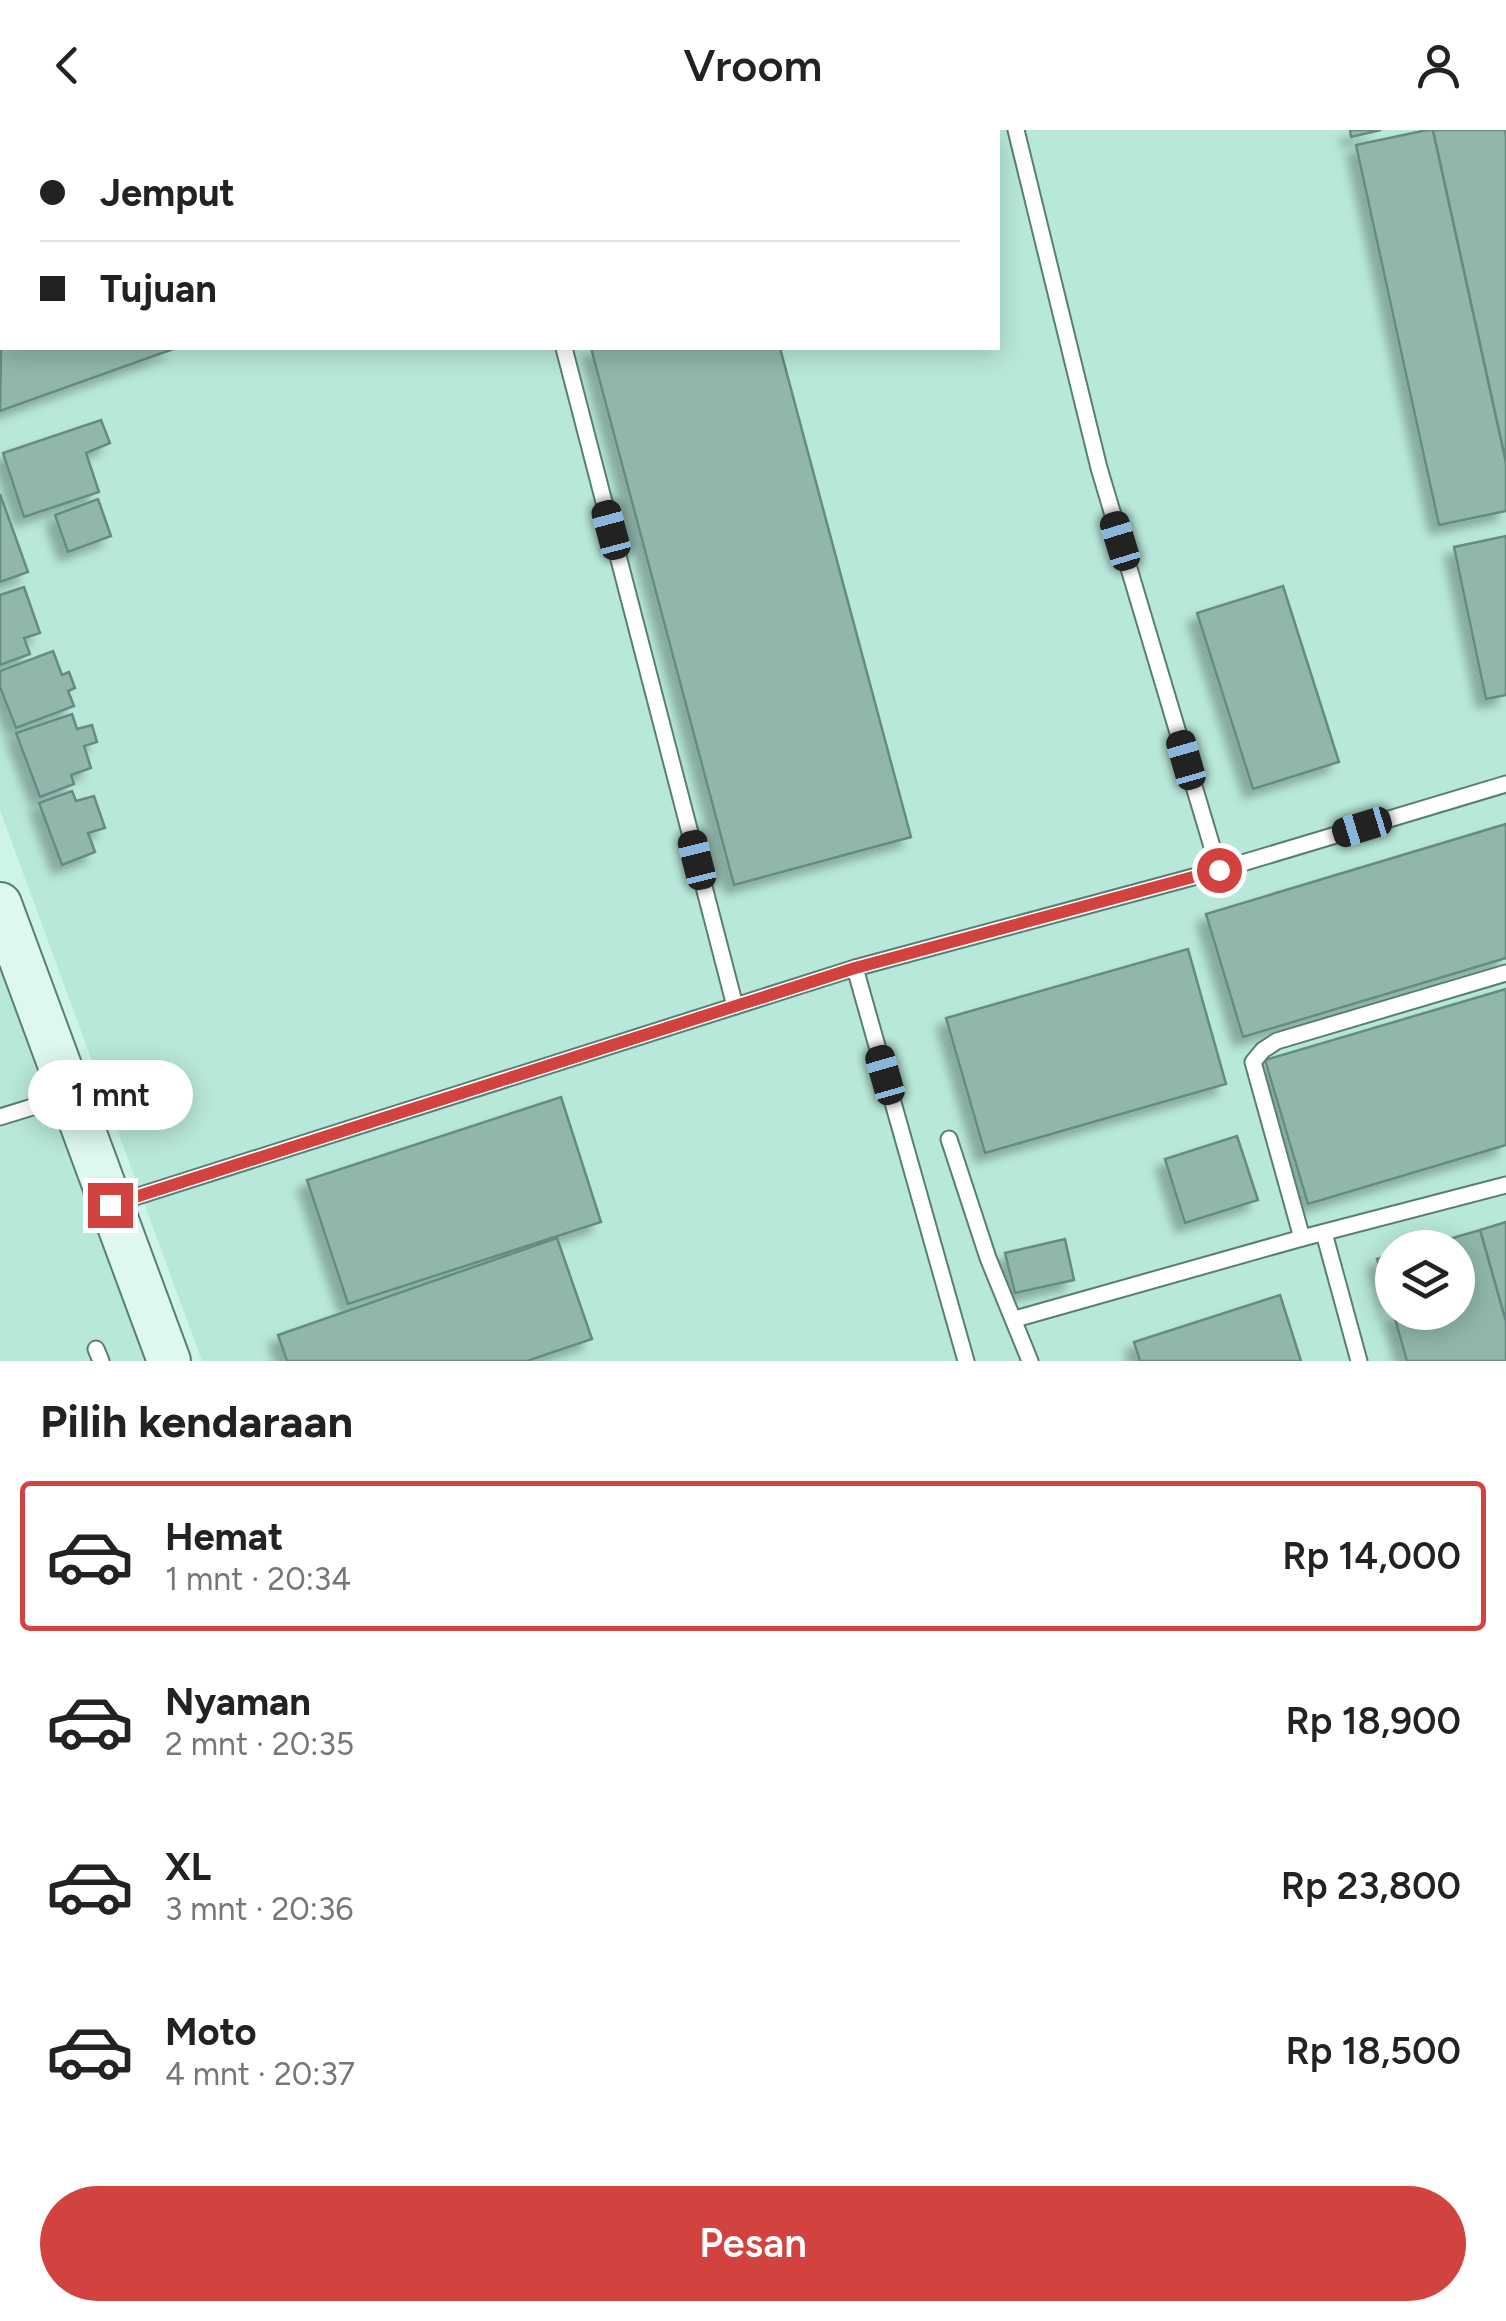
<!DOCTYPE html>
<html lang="id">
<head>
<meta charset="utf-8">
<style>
	body { margin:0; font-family:Figtree,sans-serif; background:#f2f2f2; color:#222; height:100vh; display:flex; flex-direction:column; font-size:38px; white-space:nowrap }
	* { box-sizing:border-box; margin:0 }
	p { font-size:32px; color:#767676 }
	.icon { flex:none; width:55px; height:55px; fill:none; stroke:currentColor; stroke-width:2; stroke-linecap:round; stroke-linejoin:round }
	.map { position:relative; height:1231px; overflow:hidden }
	.side { display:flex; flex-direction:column; background:#fff; flex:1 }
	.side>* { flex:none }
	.hud { position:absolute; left:0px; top:0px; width:1000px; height:220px; box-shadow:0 5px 25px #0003; display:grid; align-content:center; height:220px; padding:0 40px; background:#fff }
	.tools { position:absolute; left:1375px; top:1100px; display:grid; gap:20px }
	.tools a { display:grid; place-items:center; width:100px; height:100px; border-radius:50%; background:#fff; box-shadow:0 5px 25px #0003; font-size:50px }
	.end { position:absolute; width:45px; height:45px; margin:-22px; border:12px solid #d24340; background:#fff; box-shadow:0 0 0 5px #fff }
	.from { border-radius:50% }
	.bubble { position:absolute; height:70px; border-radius:35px; background:#fff; box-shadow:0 5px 25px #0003; font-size:32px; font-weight:600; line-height:70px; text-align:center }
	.car { position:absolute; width:30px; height:60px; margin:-30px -15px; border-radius:12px; box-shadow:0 0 8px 2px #0007; background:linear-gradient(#222 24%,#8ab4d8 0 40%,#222 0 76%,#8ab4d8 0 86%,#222 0) }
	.hud b { display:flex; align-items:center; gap:35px; height:95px; font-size:38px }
	.hud b+b { border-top:2px solid #e0e0e0 }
	.hud i { width:25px; height:25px; background:#222 }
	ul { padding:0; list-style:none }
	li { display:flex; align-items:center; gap:30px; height:150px; margin:0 20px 15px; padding:0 20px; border:5px solid transparent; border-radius:10px }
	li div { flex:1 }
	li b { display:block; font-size:38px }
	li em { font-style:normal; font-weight:600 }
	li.on { border-color:#d24340 }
	li>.icon { width:90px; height:90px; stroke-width:1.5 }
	h2 { padding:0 40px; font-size:45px; line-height:120px }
	.action { display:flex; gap:20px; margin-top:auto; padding:20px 40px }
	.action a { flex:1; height:115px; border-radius:60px; background:#d24340; color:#fff; font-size:40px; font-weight:600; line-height:115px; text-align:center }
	header { display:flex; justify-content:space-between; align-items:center; height:130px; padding:0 40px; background:#fff; font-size:45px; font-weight:600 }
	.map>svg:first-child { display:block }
	.built { fill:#b8e8da; fill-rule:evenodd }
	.building { fill:#91b7ac; stroke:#668b81; stroke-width:2.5; filter:url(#shadow) }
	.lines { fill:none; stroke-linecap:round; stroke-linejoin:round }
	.service-casing { stroke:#5a7e74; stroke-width:19 }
	.secondary-casing { stroke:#5a7e74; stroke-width:46 }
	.service { stroke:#fff; stroke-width:15 }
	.secondary { stroke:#def8f1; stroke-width:42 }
	.route { stroke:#d24340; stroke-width:12 }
</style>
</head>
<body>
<header><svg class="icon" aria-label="back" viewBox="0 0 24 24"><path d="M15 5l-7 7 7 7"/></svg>Vroom<svg class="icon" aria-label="person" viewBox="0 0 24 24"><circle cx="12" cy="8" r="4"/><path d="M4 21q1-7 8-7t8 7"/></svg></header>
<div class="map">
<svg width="1506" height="1231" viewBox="0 0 1506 1231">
	<defs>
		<filter id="shadow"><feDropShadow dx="-9" dy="9" stdDeviation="5" flood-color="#0004"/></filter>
	</defs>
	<rect width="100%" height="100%" fill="#cdf4e9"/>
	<g class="built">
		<path d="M0 0H1506V1231H202L0 680ZM2 2H998V218H2ZM1392 1118H1458V1182H1392Z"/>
		<polygon points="0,840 68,1022 145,1231 0,1231"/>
	</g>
	<g class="building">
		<polygon points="465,0 553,0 554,2 458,2"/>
		<polygon points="1350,0 1381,0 1351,7"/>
		<polygon points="1427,0 1433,0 1506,332 1506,381 1439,395 1356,15"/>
		<polygon points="1433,0 1505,0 1506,6 1506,332"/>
		<polygon points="2,167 2,218 176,218 0,281"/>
		<polygon points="591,218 780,218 911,707 734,755"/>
		<polygon points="101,290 110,313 86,323 99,362 24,387 3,323"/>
		<polygon points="0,364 28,442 0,452"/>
		<polygon points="98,369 111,406 68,422 55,385"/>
		<polygon points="1506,406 1506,565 1486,569 1454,417"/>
		<polygon points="1283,456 1339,632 1253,659 1197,483"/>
		<polygon points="24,457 40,503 24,508 30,524 0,535 0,465"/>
		<polygon points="53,521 62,545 69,542 75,558 68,561 74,576 16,598 0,557 0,541"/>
		<polygon points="72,584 77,599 92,595 97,612 84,616 91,638 71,645 74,654 40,667 16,603"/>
		<polygon points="72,661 76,671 94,666 105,698 88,703 95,722 62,735 39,673"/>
		<polygon points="1506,694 1506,828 1243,907 1206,784"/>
		<polygon points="1188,819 1226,954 985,1023 946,888"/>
		<polygon points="1506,859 1506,1015 1308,1074 1265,930"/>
		<polygon points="561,967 601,1092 348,1174 307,1050"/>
		<polygon points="1237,1006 1258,1070 1185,1093 1165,1029"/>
		<polygon points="1506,1092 1506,1192 1480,1100"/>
		<polygon points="1480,1100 1506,1192 1506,1231 1407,1231 1393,1182 1458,1182 1458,1118 1418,1118"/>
		<polygon points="557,1108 592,1209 527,1231 287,1231 278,1205"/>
		<polygon points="1065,1109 1074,1150 1015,1163 1005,1123"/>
		<polygon points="1392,1125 1392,1182 1377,1129"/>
		<polygon points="1280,1165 1301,1231 1140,1231 1134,1212"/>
	</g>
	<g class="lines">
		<g class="service-casing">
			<g id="service">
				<polyline points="1016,0 1099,338 1219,740"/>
				<polyline points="564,218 735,876"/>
				<polyline points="0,987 68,966"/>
				<polyline points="949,1009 988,1128 1030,1231"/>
				<polyline points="116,1073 855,838"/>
				<polyline points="1324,1103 1359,1231"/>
				<polyline points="1302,1108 1253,932 1263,920 1277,911 1506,843"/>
				<polyline points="1015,1189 1302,1108 1506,1055"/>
				<polyline points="96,1219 101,1231"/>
				<polyline points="966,1231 855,838 1219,740 1506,654"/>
			</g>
		</g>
		<g class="secondary-casing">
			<polyline id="secondary" points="0,774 169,1231"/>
		</g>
		<use href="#service" class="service"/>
		<use href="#secondary" class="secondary"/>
	</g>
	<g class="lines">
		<polyline class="route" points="110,1075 855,838 1219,740"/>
	</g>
</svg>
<div class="tools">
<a><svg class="icon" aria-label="layers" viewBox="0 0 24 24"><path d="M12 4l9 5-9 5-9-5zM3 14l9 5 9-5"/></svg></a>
</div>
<i class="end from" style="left:1219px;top:740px"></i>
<i class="end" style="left:110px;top:1075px"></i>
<div class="bubble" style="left:28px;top:930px;width:165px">1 mnt</div>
<i class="car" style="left:611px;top:400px;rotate:345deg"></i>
<i class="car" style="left:1120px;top:411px;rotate:343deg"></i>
<i class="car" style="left:1186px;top:630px;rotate:344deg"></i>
<i class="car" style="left:1362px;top:697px;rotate:253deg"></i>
<i class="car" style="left:697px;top:730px;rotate:346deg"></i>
<i class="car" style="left:885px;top:945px;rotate:344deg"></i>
<div class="hud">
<b><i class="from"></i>Jemput</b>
<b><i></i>Tujuan</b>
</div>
</div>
<section class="side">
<h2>Pilih kendaraan</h2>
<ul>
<li class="on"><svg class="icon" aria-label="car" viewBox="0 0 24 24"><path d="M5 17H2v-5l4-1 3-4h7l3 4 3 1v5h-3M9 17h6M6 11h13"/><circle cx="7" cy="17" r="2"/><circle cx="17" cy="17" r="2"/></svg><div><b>Hemat</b><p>1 mnt · 20:34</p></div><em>Rp 14,000</em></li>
<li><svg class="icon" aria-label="car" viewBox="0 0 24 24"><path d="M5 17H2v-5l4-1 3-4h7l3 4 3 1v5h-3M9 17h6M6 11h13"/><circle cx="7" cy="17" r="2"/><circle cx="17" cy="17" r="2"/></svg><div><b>Nyaman</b><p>2 mnt · 20:35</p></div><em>Rp 18,900</em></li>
<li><svg class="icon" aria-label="car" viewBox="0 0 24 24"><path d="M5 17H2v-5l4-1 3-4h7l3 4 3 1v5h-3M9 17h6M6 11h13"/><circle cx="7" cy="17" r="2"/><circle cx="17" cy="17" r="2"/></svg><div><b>XL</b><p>3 mnt · 20:36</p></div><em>Rp 23,800</em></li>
<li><svg class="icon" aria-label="car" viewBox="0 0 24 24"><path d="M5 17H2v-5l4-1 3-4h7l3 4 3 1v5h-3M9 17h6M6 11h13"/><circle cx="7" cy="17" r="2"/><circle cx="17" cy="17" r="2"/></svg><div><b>Moto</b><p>4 mnt · 20:37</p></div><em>Rp 18,500</em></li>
</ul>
<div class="action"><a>Pesan</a></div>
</section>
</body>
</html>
